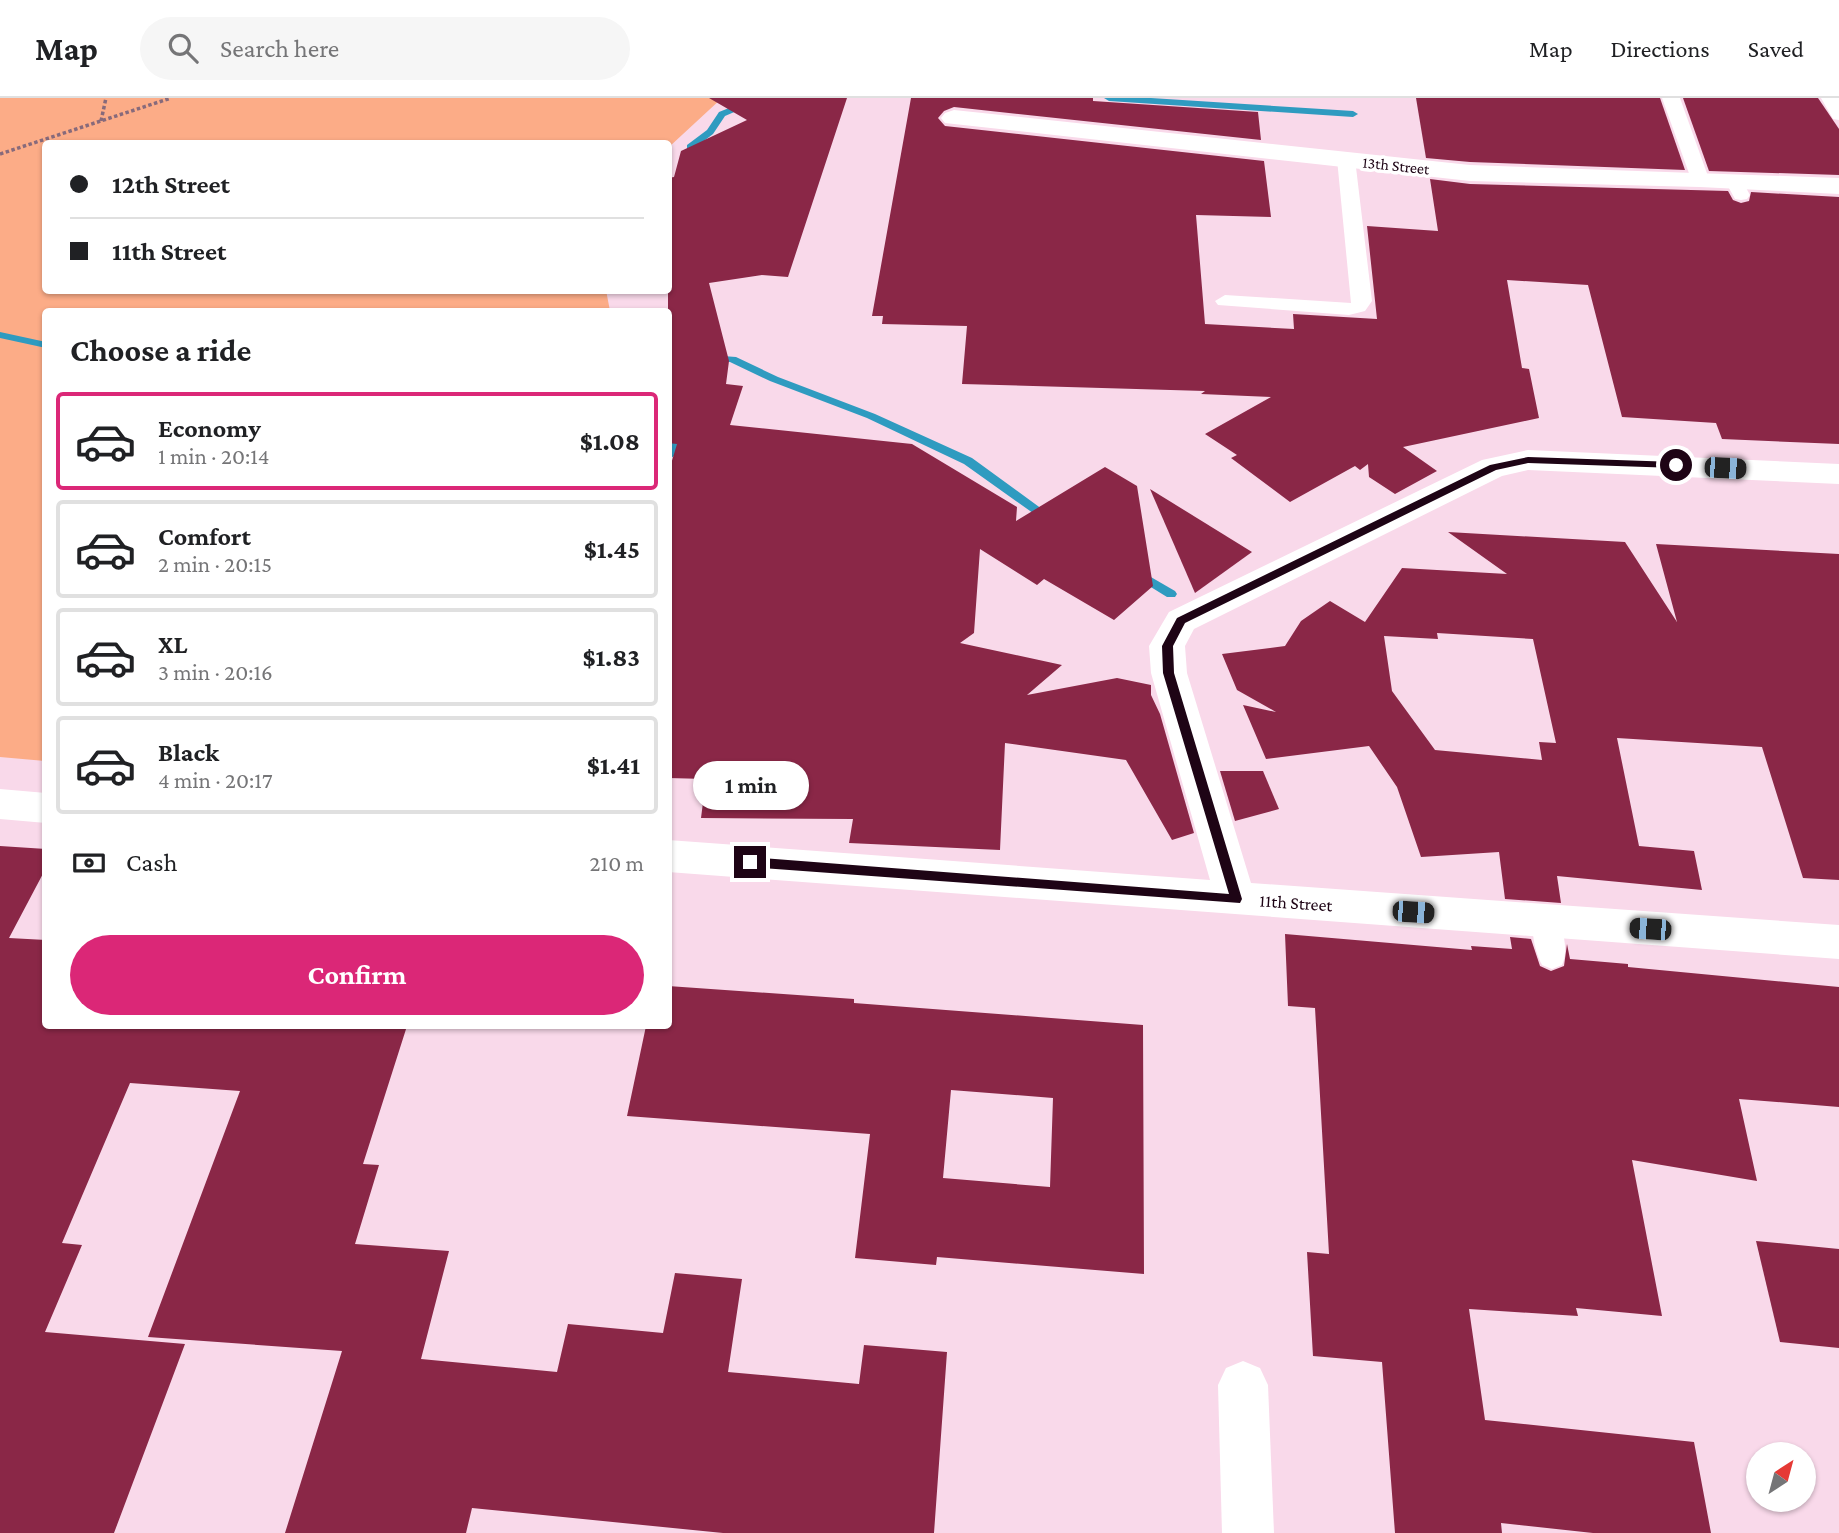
<!DOCTYPE html>
<html lang="en">
<head>
<meta charset="utf-8">
<style>
	body { margin:0; font-family:"Crimson Pro",serif; background:#f6f6f6; color:#202124; height:100vh; display:flex; flex-direction:column; font-size:26px; white-space:nowrap }
	* { box-sizing:border-box; margin:0 }
	p { font-size:23px; color:#757577 }
	.icon { flex:none; width:38px; height:38px; fill:none; stroke:currentColor; stroke-width:2; stroke-linecap:round; stroke-linejoin:round }
	.map { position:relative; flex:1; overflow:hidden }
	.sheet { position:absolute; left:42px; top:210px; width:630px; height:721px; display:flex; flex-direction:column; background:#fff; border-radius:7px; box-shadow:0 2px 5px #0004 }
	.sheet>* { flex:none }
	.banner { position:absolute; left:42px; top:42px; width:630px; height:154px; border-radius:7px; box-shadow:0 2px 5px #0004; display:grid; align-content:center; height:154px; padding:0 28px; background:#fff }
	.needle { width:46px; rotate:36deg }
	.controls { position:absolute; left:1746px; top:1344px; display:grid; gap:14px }
	.controls a { display:grid; place-items:center; width:70px; height:70px; border-radius:50%; background:#fff; box-shadow:0 2px 5px #0004; font-size:35px }
	.end { position:absolute; width:32px; height:32px; margin:-16px; border:9px solid #1e0415; background:#fff; box-shadow:0 0 0 4px #fff }
	.from { border-radius:50% }
	.bubble { position:absolute; height:49px; border-radius:24px; background:#fff; box-shadow:0 2px 5px #0004; font-size:23px; font-weight:700; line-height:49px; text-align:center }
	.car { position:absolute; width:21px; height:42px; margin:-21px -10px; border-radius:9px; box-shadow:0 0 5px 2px #0007; background:linear-gradient(#222 24%,#8ab4d8 0 40%,#222 0 76%,#8ab4d8 0 86%,#222 0) }
	.banner b { display:flex; align-items:center; gap:24px; height:66px; font-size:26px }
	.banner b+b { border-top:2px solid #e0e0e0 }
	.banner i { width:18px; height:18px; background:#202124 }
	ul { padding:0; list-style:none }
	li { display:flex; align-items:center; gap:21px; height:98px; margin:0 14px 10px; padding:0 14px; border:4px solid #e0e0e0; border-radius:7px }
	li div { flex:1 }
	li b { display:block; font-size:26px }
	li em { font-style:normal; font-weight:700 }
	li.selected { border-color:#db2777 }
	li>.icon { width:63px; height:63px; stroke-width:1.5 }
	h2 { padding:0 28px; font-size:32px; line-height:84px }
	.pay { display:flex; align-items:center; gap:18px; height:77px; padding:0 28px; font-size:26px }
	.pay p { margin-inline-start:auto }
	.cta { display:flex; gap:14px; margin-top:auto; padding:14px 28px }
	.cta a { flex:1; height:80px; border-radius:42px; background:#db2777; color:#fff; font-size:28px; font-weight:700; line-height:80px; text-align:center }
	header { display:flex; align-items:center; gap:42px; box-sizing:border-box; height:98px; padding:0 35px; background:#fff; border-bottom:2px solid #e0e0e0 }
	header strong { font-size:33px }
	nav { display:flex; gap:38px; margin-inline-start:auto; font-size:24px }
	.search { width:490px; height:63px; background:#f6f6f6; display:flex; align-items:center; gap:18px; box-sizing:border-box; padding:0 24px; border-radius:38px; color:#757577; font-size:26px }
	.map>svg:first-child { display:block }
	.green { fill:#fcac87 }
	.lines { fill:none; stroke-linecap:round; stroke-linejoin:round }
	.stream { fill:#2f9bc0; fill-rule:evenodd }
	.building { fill:#8a2747; fill-rule:evenodd }
	.path { stroke:#876a7b; stroke-width:3.5; stroke-dasharray:3.5 2.5; stroke-linecap:butt }
	.service { fill:#fff; fill-rule:evenodd }
	.minor { fill:#fff; fill-rule:evenodd }
	.route { fill:#1e0415 }
	.labels { text-anchor:middle; stroke-width:7; stroke-linejoin:round; paint-order:stroke }
	.far-street-label { font-size:16px; fill:#1e0415; stroke:#fff }
	.street-label { font-size:18px; fill:#1e0415; stroke:#fff }
</style>
</head>
<body>
<header>
<strong>Map</strong>
<div class="search"><svg class="icon" aria-label="search" viewBox="0 0 24 24"><circle cx="10" cy="10" r="6"/><path d="M15 15l6 6"/></svg>Search here</div>
<nav><a>Map</a><a>Directions</a><a>Saved</a></nav>
</header>
<div class="map">
<svg width="1839" height="1435" viewBox="0 0 1839 1435">
	<rect width="100%" height="100%" fill="#f9d9ea"/>
	<polygon class="green" points="0,0 722,0 669,49 668,46 46,46 46,192 606,192 610,213 46,214 45,663 0,659"/>
	<g class="lines">
		<g class="stream">
			<polygon points="754,0 767,0 725,18 713,36 696,49 707,57 707,61 701,61 687,51 687,47 707,32 719,14"/>
			<polygon points="1104,0 1151,0 1353,13 1358,16 1353,19 1109,3"/>
			<polygon points="0,234 46,244 46,250 0,240"/>
			<polygon points="709,257 736,259 778,279 875,316 972,360 1057,422 1051,426 1047,425 964,366 867,320 770,283 730,264 705,262 705,258"/>
			<polygon points="679,326 685,330 674,358 668,362 668,342 675,327"/>
			<polygon points="1137,471 1175,493 1177,496 1175,499 1167,499 1133,478 1131,475"/>
		</g>
	</g>
	<g class="building">
		<polygon points="709,0 847,0 788,179 762,177 709,185 729,263 726,286 743,288 730,327 912,346 1017,409 1016,423 1105,369 1137,388 1153,488 1114,522 1044,481 1037,487 980,451 974,535 960,545 1062,567 1027,597 1117,580 1151,587 1151,597 1160,616 1194,735 1172,742 1126,662 1005,645 1000,752 849,745 853,721 701,720 706,681 668,680 668,376 677,346 668,345 668,80 674,79 681,53 747,22"/>
		<polygon points="911,0 1093,0 1093,3 1258,14 1261,42 954,9 944,13 938,20 945,28 1264,63 1271,119 1196,117 1205,226 1294,231 1293,216 1377,221 1367,128 1438,133 1430,81 1470,86 1728,93 1733,102 1741,105 1749,103 1751,94 1839,99 1839,346 1722,341 1716,325 1622,319 1588,187 1507,182 1522,270 1529,271 1539,320 1403,349 1437,373 1395,396 1369,379 1368,366 1360,372 1355,368 1290,404 1231,360 1237,357 1205,336 1271,299 1201,296 1205,293 962,286 967,228 882,226 883,218 872,218"/>
		<polygon points="1416,0 1660,0 1685,72 1470,64 1426,60"/>
		<polygon points="1683,0 1818,0 1839,31 1839,77 1709,73"/>
		<polygon points="1150,391 1252,454 1195,495"/>
		<path d="M1448 434 1625 444 1677 524 1656 446 1839 456V782L1803 780 1762 649 1617 640 1639 748 1694 753 1702 792 1557 778 1561 805 1505 801 1499 754 1421 759 1397 689 1369 648 1266 661 1243 607 1276 614 1237 592 1222 556 1285 548 1301 523 1330 503 1365 524 1402 470 1507 476ZM1437 535 1533 541 1556 645 1539 644 1542 662 1435 652 1392 593 1384 538 1438 541Z"/>
		<polygon points="1220,673 1263,673 1279,711 1235,723"/>
		<polygon points="0,748 46,751 46,770 9,840 46,842 46,928 407,928 363,1066 379,1067 355,1146 449,1153 421,1261 557,1274 568,1226 663,1235 675,1175 742,1181 728,1274 859,1286 864,1247 947,1254 934,1435 723,1435 472,1410 466,1435 285,1435 342,1253 148,1239 240,993 130,985 62,1145 82,1147 45,1234 185,1246 114,1435 0,1435"/>
		<polygon points="1285,836 1472,852 1471,848 1512,851 1510,839 1531,841 1540,868 1551,873 1564,868 1567,846 1570,861 1628,866 1628,869 1839,889 1839,1009 1739,1001 1757,1083 1632,1062 1662,1218 1576,1210 1578,1218 1469,1211 1485,1322 1694,1344 1711,1435 1593,1435 1501,1425 1502,1435 1395,1435 1382,1264 1313,1258 1307,1154 1329,1156 1315,910 1288,908"/>
		<path d="M668 888 854 901V905L1143 927 1144 1176 937 1159 936 1167 855 1160 870 1036 627 1018 646 928H668ZM951 992 1053 1000 1050 1089 943 1080Z"/>
		<polygon points="1756,1143 1839,1151 1839,1250 1780,1244"/>
	</g>
	<g class="lines">
		<g class="path">
			<polyline points="101,23 106,0"/>
			<polyline points="0,56 171,0"/>
		</g>
		<g class="service">
			<polygon points="1662,0 1680,0 1709,81 1706,85 1700,86 1691,81"/>
			<polygon points="1821,0 1839,0 1839,22 1833,21"/>
			<polygon points="1346,56 1355,61 1372,203 1365,213 1349,217 1218,207 1215,203 1225,197 1351,205 1337,61"/>
			<polygon points="1734,78 1740,79 1750,97 1747,101 1741,102 1735,101 1725,83"/>
			<path d="M1546 813 1556 816C1563 830 1569 853 1562 867L1552 871 1542 867C1535 854 1529 830 1536 816Z"/>
		</g>
		<g class="minor">
			<polygon points="954,12 1470,67 1839,80 1839,96 1700,89 1470,83 945,25 941,20 945,15"/>
			<polygon points="1528,352 1839,366 1839,386 1528,372 1502,378 1194,531 1185,548 1187,575 1251,785 1839,827 1839,861 668,774 668,742 1210,782 1151,575 1149,548 1169,514 1482,362"/>
			<polygon points="0,691 46,695 46,725 0,721"/>
			<polygon points="1243,1263 1260,1270 1268,1287 1274,1435 1222,1435 1218,1287 1226,1270"/>
		</g>
	</g>
	<polygon class="route" points="1528,359 1676,364 1681,367 1676,370 1528,365 1496,372 1185,525 1173,548 1174,575 1242,801 1240,805 750,769 744,764 750,759 1229,796 1163,575 1162,548 1177,520 1490,367"/>
	<g class="labels">
		<g class="far-street-label">
			<text transform="translate(1396 67) rotate(6)" y="6">13th Street</text>
		</g>
		<g class="street-label">
			<text transform="translate(1296 805) rotate(4)" y="6">11th Street</text>
		</g>
	</g>
</svg>
<div class="controls">
<a><svg class="needle" viewBox="-14 -14 28 28"><path d="M0-13l5 13h-10z" fill="#e53935"/><path d="M0 13l5-13h-10z" fill="#757577"/></svg></a>
</div>
<i class="end from" style="left:1676px;top:367px"></i>
<i class="end" style="left:750px;top:764px"></i>
<div class="bubble" style="left:693px;top:663px;width:116px">1 min</div>
<i class="car" style="left:1725px;top:370px;rotate:93deg"></i>
<i class="car" style="left:1413px;top:814px;rotate:94deg"></i>
<i class="car" style="left:1650px;top:831px;rotate:274deg"></i>
<div class="banner">
<b><i class="from"></i>12th Street</b>
<b><i></i>11th Street</b>
</div>
<section class="sheet">
<h2>Choose a ride</h2>
<ul>
<li class="selected"><svg class="icon" aria-label="car" viewBox="0 0 24 24"><path d="M5 17H2v-5l4-1 3-4h7l3 4 3 1v5h-3M9 17h6M6 11h13"/><circle cx="7" cy="17" r="2"/><circle cx="17" cy="17" r="2"/></svg><div><b>Economy</b><p>1 min · 20:14</p></div><em>$1.08</em></li>
<li><svg class="icon" aria-label="car" viewBox="0 0 24 24"><path d="M5 17H2v-5l4-1 3-4h7l3 4 3 1v5h-3M9 17h6M6 11h13"/><circle cx="7" cy="17" r="2"/><circle cx="17" cy="17" r="2"/></svg><div><b>Comfort</b><p>2 min · 20:15</p></div><em>$1.45</em></li>
<li><svg class="icon" aria-label="car" viewBox="0 0 24 24"><path d="M5 17H2v-5l4-1 3-4h7l3 4 3 1v5h-3M9 17h6M6 11h13"/><circle cx="7" cy="17" r="2"/><circle cx="17" cy="17" r="2"/></svg><div><b>XL</b><p>3 min · 20:16</p></div><em>$1.83</em></li>
<li><svg class="icon" aria-label="car" viewBox="0 0 24 24"><path d="M5 17H2v-5l4-1 3-4h7l3 4 3 1v5h-3M9 17h6M6 11h13"/><circle cx="7" cy="17" r="2"/><circle cx="17" cy="17" r="2"/></svg><div><b>Black</b><p>4 min · 20:17</p></div><em>$1.41</em></li>
</ul>
<div class="pay"><svg class="icon" aria-label="cash" viewBox="0 0 24 24"><path d="M3 7h18v10H3z"/><circle cx="12" cy="12" r="2"/></svg>Cash<p>210 m</p></div>
<div class="cta"><a>Confirm</a></div>
</section>
</div>
</body>
</html>
